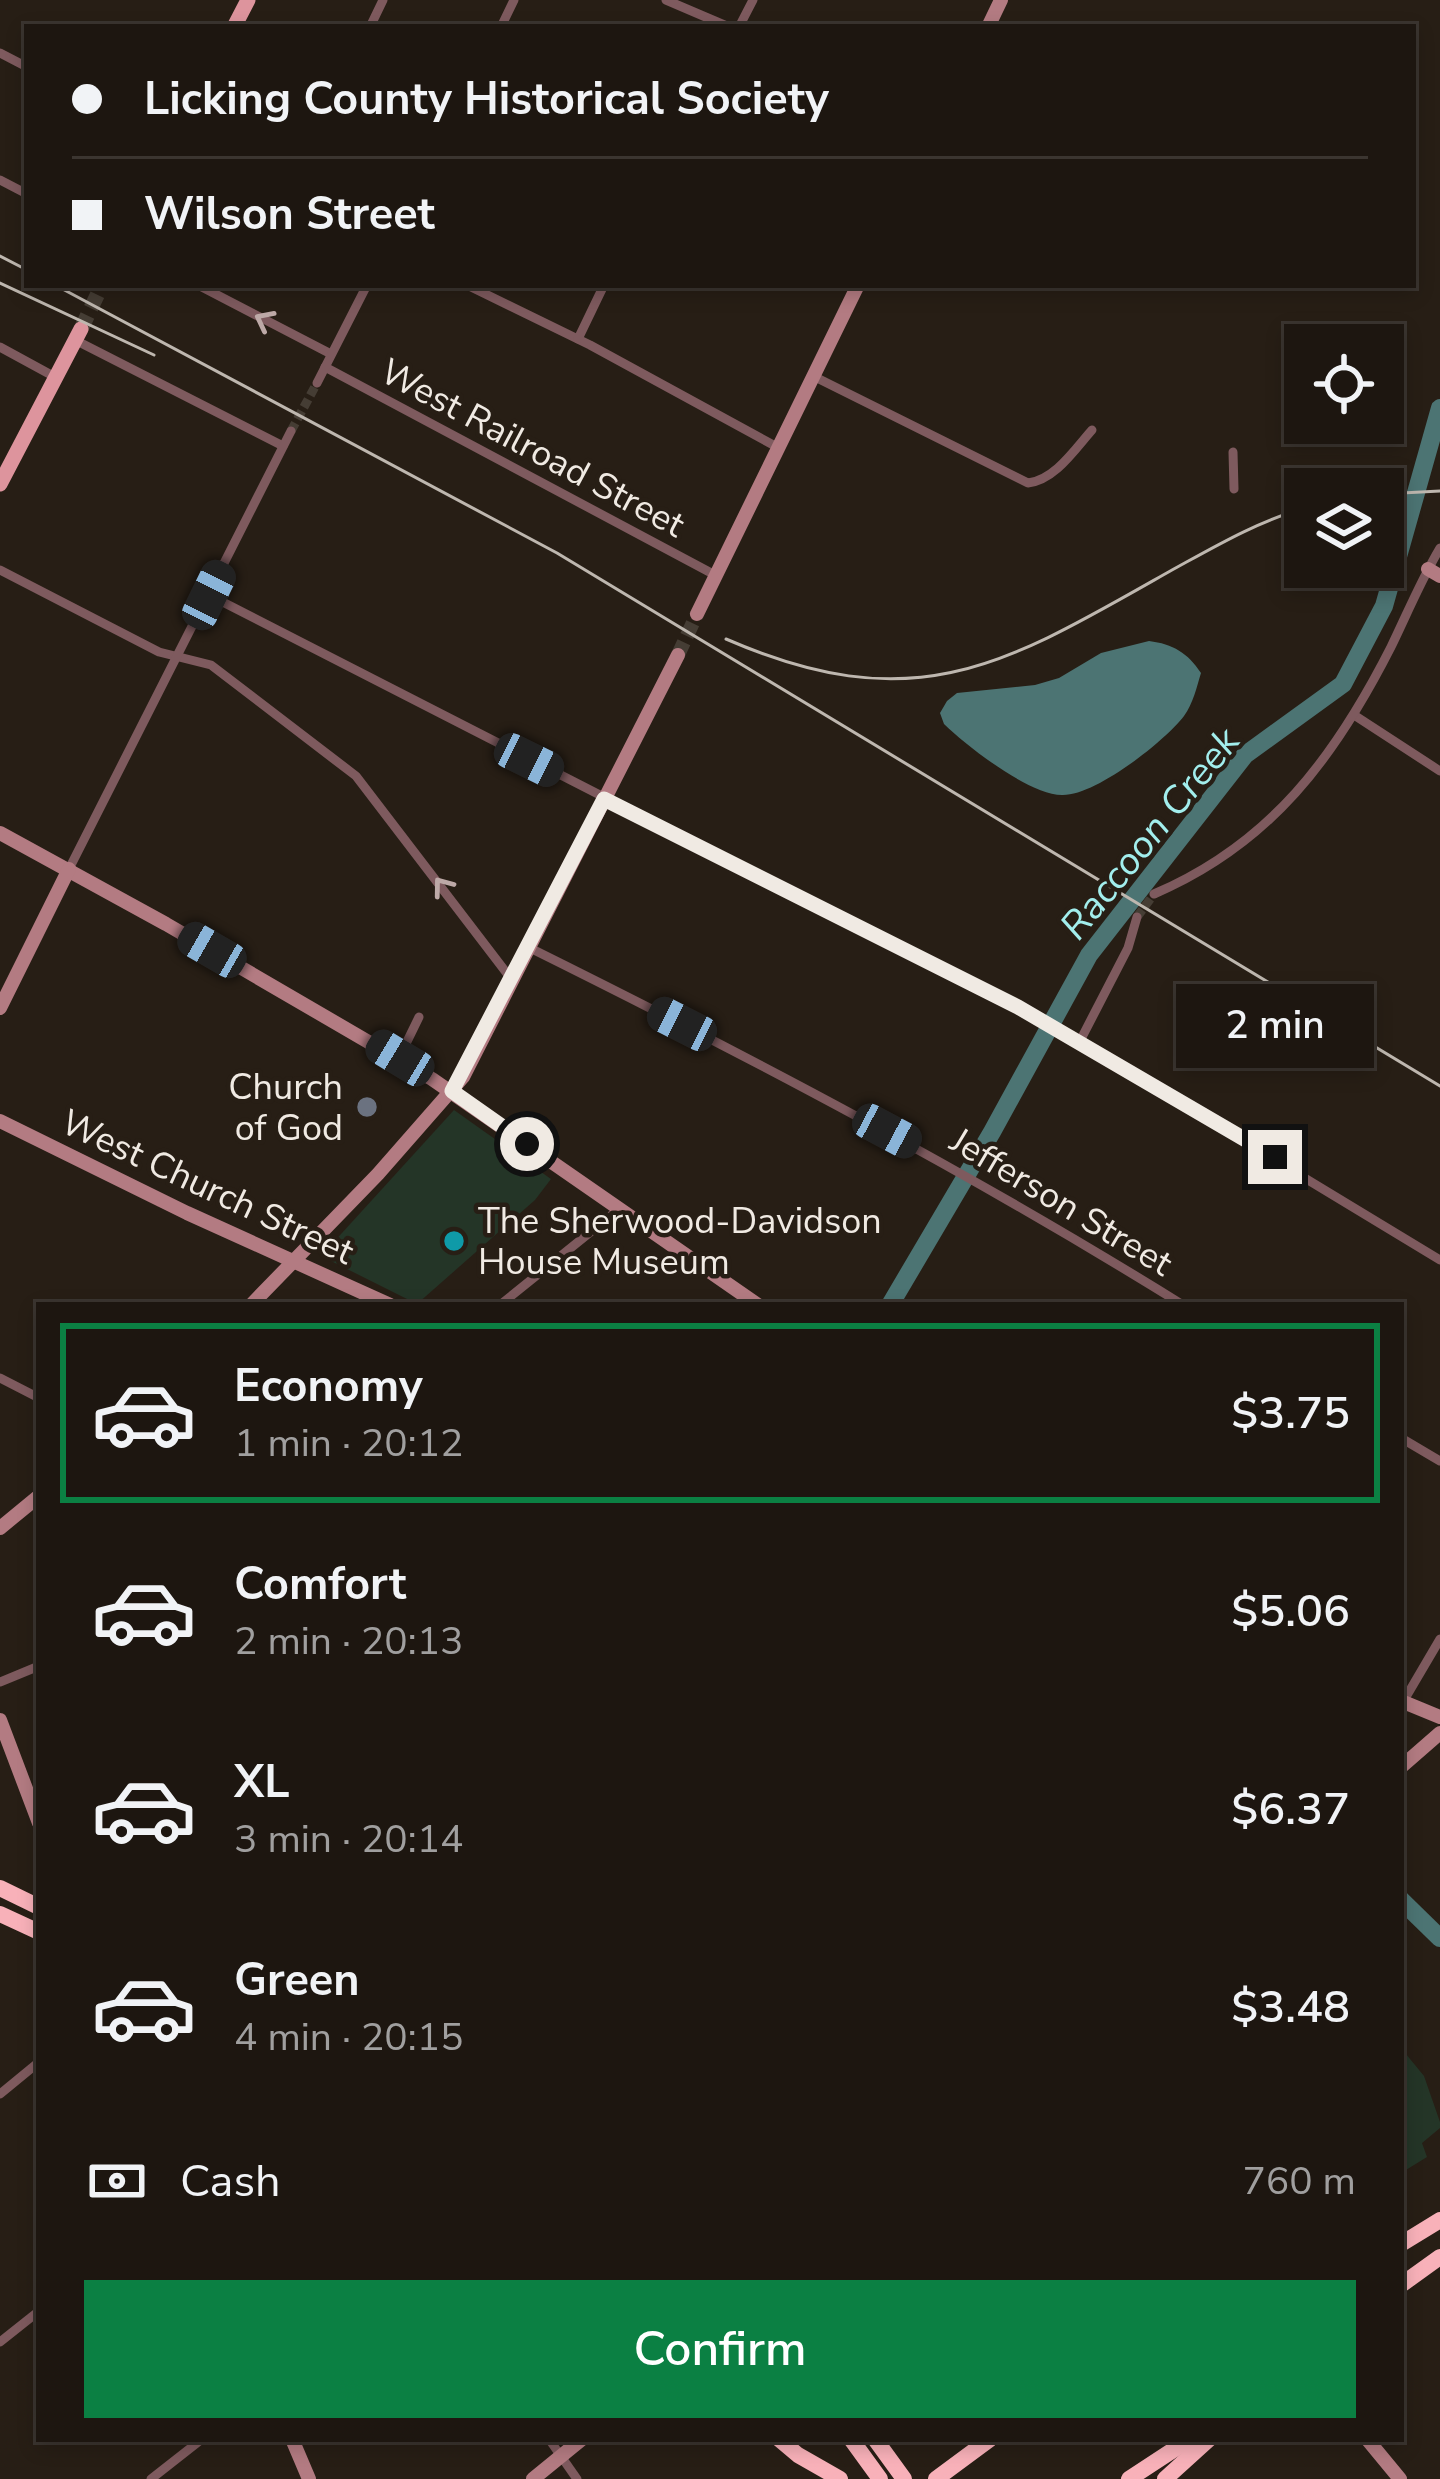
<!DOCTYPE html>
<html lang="en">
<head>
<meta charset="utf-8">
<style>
	body { margin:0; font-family:"Nunito Sans",sans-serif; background:#2a231e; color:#f1f3f6; height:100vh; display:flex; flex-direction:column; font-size:45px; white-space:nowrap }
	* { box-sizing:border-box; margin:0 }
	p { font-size:39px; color:#a09f9f }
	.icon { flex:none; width:66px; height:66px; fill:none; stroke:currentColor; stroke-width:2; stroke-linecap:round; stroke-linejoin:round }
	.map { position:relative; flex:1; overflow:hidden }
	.panel { position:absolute; left:36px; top:1302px; width:1368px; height:1140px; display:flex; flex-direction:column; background:#1d1610; border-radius:0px; box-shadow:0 6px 18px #0003,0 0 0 3px #3b3530 }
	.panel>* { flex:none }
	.guide { position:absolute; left:24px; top:24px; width:1392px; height:264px; border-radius:0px; box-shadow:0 6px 18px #0003,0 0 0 3px #3b3530; display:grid; align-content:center; height:264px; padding:0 48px; background:#1d1610 }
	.tools { position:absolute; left:1284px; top:324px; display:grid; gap:24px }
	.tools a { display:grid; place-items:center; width:120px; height:120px; border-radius:0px; background:#1d1610; box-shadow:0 6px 18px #0003,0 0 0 3px #3b3530; font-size:60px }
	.end { position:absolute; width:54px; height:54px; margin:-27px; border:15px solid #f0eae3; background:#111; box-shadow:0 0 0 6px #111 }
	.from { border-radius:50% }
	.bubble { position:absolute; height:84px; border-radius:0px; background:#1d1610; box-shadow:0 6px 18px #0003,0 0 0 3px #3b3530; font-size:39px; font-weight:600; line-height:84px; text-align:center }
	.car { position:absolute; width:36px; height:72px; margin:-36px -18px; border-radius:15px; box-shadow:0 0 9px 3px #0007; background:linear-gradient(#222 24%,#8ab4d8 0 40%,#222 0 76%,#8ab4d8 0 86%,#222 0) }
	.guide b { display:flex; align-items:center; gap:42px; height:114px; font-size:45px }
	.guide b+b { border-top:3px solid #3b3530 }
	.guide i { width:30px; height:30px; background:#f1f3f6 }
	ul { padding:21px 0 0; list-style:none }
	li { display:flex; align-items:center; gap:36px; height:180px; margin:0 24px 18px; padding:0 24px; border:6px solid transparent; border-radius:0px }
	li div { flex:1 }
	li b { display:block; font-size:45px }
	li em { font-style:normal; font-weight:600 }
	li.active { border-color:#0b8043 }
	li>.icon { width:108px; height:108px; stroke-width:1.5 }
	.pay { display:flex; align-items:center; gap:30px; height:132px; padding:0 48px; font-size:45px }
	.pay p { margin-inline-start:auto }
	.action { display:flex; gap:24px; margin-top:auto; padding:24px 48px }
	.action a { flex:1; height:138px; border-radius:0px; background:#0b8043; color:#fff; font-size:48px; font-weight:600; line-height:138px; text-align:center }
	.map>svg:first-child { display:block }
	.green { fill:#243527 }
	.water { fill:#4c7473 }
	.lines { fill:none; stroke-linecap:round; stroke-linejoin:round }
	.river { stroke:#4c7473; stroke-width:18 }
	.street-tunnel { stroke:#453d34; stroke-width:9; stroke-dasharray:9 4.5; stroke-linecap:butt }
	.secondary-tunnel { stroke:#453d34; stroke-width:14; stroke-dasharray:14 7; stroke-linecap:butt }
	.primary-tunnel { stroke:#453d34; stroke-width:15; stroke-dasharray:15 8; stroke-linecap:butt }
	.street { stroke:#7e5a5e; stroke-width:9 }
	.secondary { stroke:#b37b82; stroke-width:14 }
	.primary { stroke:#dd949d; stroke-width:15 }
	.highway { stroke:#f8b1b9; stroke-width:16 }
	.rail { stroke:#beb7af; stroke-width:3 }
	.oneway { stroke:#bda9a7 }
	.route { stroke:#f0eae3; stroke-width:15 }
	.worship-dot { fill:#6b7280; stroke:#271e15; stroke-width:4.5 }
	.culture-dot { fill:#0f9aa8; stroke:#271e15; stroke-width:4.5 }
	.labels { text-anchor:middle; stroke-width:9; stroke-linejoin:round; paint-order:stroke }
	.street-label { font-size:36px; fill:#f0eae3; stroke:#271e15 }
	.poi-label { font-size:36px; fill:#f0eae3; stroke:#271e15; text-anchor:end }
	.water-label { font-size:39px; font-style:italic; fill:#a2eeed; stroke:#271e15 }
</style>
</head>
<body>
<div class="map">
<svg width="1440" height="2479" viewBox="0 0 1440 2479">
	<rect width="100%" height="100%" fill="#271e15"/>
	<g class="green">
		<polygon points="454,1110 551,1179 535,1200 417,1304 321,1256"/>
		<polygon points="1401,2048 1424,2076 1440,2122 1440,2128 1422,2143 1427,2157 1401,2173"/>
	</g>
	<path class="water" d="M1149 641C1173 644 1188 653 1201 673 1197 686 1193 704 1184 716 1164 742 1095 796 1062 795 1028 794 968 747 944 724L940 713 947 701 957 693 1035 685 1059 678 1101 653Z"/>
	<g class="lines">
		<g class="river">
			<polyline points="890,1305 992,1132 1089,955 1245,755 1343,684 1384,606 1440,408"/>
			<polyline points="1401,1900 1440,1938"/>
		</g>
		<g class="street-tunnel">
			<polyline points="291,431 317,383"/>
			<polyline points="1137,917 1154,894"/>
		</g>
		<polyline class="secondary-tunnel" points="678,655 697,614"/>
		<polyline class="primary-tunnel" points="81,329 102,285"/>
		<g class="street">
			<polyline points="666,0 729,27"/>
			<polyline points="370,27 383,0"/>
			<polyline points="501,27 514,0"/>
			<polyline points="739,27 753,0"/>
			<polyline points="0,53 27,67"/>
			<polyline points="0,180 27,194"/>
			<polyline points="198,285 331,354"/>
			<polyline points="467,285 590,345 777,447"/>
			<polyline points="578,339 604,285"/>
			<polyline points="75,340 283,446"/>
			<polyline points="0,347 55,377"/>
			<polyline points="325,367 715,575"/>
			<path d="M813 376 1028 483C1055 480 1075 449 1092 430"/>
			<polyline points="317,383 367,285"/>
			<polyline points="1233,452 1234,489"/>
			<polyline points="0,570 159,652 211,665 356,776 512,980"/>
			<polyline points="209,595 1067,1034 1440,1260"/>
			<polyline points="1354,715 1440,771"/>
			<polyline points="69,869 291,431"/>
			<path d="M1154 894C1271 844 1335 757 1391 647 1407 614 1421 580 1440 548"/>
			<path d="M528 947C752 1058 971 1173 1183 1305"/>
			<polyline points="1080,1041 1128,948 1137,917"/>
			<polyline points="399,1058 419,1017"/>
			<polyline points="500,1305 619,1209"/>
			<polyline points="0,1378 39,1398"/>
			<polyline points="1401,1438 1440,1461"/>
			<polyline points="0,1682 39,1666"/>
			<polyline points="1403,1702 1440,1639"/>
			<polyline points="0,2094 39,2062"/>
			<polyline points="0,2342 39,2311"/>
			<polyline points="549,2439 577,2479"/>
			<polyline points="151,2479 202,2439"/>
		</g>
		<g class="secondary">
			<polyline points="988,27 1001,0"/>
			<polyline points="1428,569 1440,576"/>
			<polyline points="697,614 858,285"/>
			<polyline points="0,833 166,924 432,1079 758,1305"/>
			<polyline points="0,1008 69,869"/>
			<polyline points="0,1121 187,1213 390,1305"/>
			<polyline points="251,1305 378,1174 463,1077 678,655"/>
			<polyline points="0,1528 39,1496"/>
			<polyline points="1401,1701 1440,1717"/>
			<polyline points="0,1720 39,1823"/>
			<polyline points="1401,1767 1440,1733"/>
			<polyline points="292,2439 309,2479"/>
			<polyline points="1367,2439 1400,2479"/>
			<polyline points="533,2479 582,2439"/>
		</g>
		<g class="primary">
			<polyline points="234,27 248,0"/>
			<polyline points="0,484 81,329"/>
		</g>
		<g class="highway">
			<polyline points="0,1888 39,1907"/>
			<polyline points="0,1914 39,1932"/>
			<polyline points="1401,2244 1440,2220"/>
			<polyline points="1401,2285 1440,2257"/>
			<polyline points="779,2439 798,2455 840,2479"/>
			<polyline points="851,2439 880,2479"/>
			<polyline points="875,2439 904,2479"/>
			<polyline points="936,2479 990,2439"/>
			<polyline points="1129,2479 1190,2439"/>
			<polyline points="1165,2479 1209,2439"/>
		</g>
		<g class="rail">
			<polyline points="0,256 27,270"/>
			<polyline points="0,283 154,355"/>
			<polyline points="55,285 557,553 1440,1086"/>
			<polyline points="1383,494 1440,491"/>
			<path d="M726 639C917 722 1006 664 1172 570 1214 547 1258 521 1305 508"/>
		</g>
	</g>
	<defs><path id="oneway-chevron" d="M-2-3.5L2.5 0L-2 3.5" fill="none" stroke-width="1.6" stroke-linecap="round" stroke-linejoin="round" transform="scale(3)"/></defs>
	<g class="oneway">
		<use href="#oneway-chevron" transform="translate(264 320) rotate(-153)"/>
		<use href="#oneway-chevron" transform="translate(442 886) rotate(-127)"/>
	</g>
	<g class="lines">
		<polyline class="route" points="527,1144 452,1091 604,799 1018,1007 1275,1157"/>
	</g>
	<circle class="worship-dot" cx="367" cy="1107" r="12"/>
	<circle class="culture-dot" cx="454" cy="1241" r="12"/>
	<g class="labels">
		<g class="street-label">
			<text transform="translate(533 447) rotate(28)" y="13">West Railroad Street</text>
			<text transform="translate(208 1186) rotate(25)" y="13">West Church Street</text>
			<text transform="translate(1062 1201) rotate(31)" y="13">Jefferson Street</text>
		</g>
		<g class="poi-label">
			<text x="343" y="1099">Church<tspan x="343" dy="41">of God</tspan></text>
			<text x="478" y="1233" text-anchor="start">The Sherwood-Davidson<tspan x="478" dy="41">House Museum</tspan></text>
		</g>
		<g class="water-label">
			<text transform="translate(1149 833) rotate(-51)" y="14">Raccoon Creek</text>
		</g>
	</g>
</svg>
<div class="tools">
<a><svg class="icon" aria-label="locate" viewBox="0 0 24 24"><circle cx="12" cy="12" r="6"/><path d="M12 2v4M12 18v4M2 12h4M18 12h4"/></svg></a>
<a><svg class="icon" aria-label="layers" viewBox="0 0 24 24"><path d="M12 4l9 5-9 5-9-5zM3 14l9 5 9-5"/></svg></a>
</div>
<i class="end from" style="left:527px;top:1144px"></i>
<i class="end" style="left:1275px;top:1157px"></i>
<div class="bubble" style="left:1176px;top:984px;width:198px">2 min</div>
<i class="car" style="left:209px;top:595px;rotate:26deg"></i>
<i class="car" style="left:529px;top:760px;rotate:116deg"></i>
<i class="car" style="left:212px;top:950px;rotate:300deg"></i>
<i class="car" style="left:682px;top:1024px;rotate:297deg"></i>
<i class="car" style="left:400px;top:1058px;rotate:301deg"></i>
<i class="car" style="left:887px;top:1131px;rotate:118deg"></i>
<div class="guide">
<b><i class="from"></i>Licking County Historical Society</b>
<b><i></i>Wilson Street</b>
</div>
<section class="panel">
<ul>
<li class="active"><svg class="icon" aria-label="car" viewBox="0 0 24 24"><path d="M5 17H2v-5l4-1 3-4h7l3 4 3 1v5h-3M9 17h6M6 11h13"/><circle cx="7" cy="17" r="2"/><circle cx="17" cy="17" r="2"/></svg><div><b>Economy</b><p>1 min · 20:12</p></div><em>$3.75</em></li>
<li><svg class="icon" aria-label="car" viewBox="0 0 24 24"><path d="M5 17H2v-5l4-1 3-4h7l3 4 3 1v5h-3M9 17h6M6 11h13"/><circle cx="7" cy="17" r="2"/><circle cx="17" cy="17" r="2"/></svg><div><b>Comfort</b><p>2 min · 20:13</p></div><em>$5.06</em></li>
<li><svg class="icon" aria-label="car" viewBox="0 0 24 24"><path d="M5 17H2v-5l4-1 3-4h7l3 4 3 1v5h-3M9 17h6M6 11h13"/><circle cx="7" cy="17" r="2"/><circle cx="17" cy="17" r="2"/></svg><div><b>XL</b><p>3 min · 20:14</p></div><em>$6.37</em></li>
<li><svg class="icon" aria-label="car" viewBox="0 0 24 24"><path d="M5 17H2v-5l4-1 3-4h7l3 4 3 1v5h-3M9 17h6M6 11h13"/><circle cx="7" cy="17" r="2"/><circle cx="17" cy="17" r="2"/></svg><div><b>Green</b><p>4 min · 20:15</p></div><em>$3.48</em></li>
</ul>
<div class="pay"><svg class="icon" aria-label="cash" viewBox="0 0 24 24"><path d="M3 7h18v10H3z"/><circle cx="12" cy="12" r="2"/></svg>Cash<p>760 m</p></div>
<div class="action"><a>Confirm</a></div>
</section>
</div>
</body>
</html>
